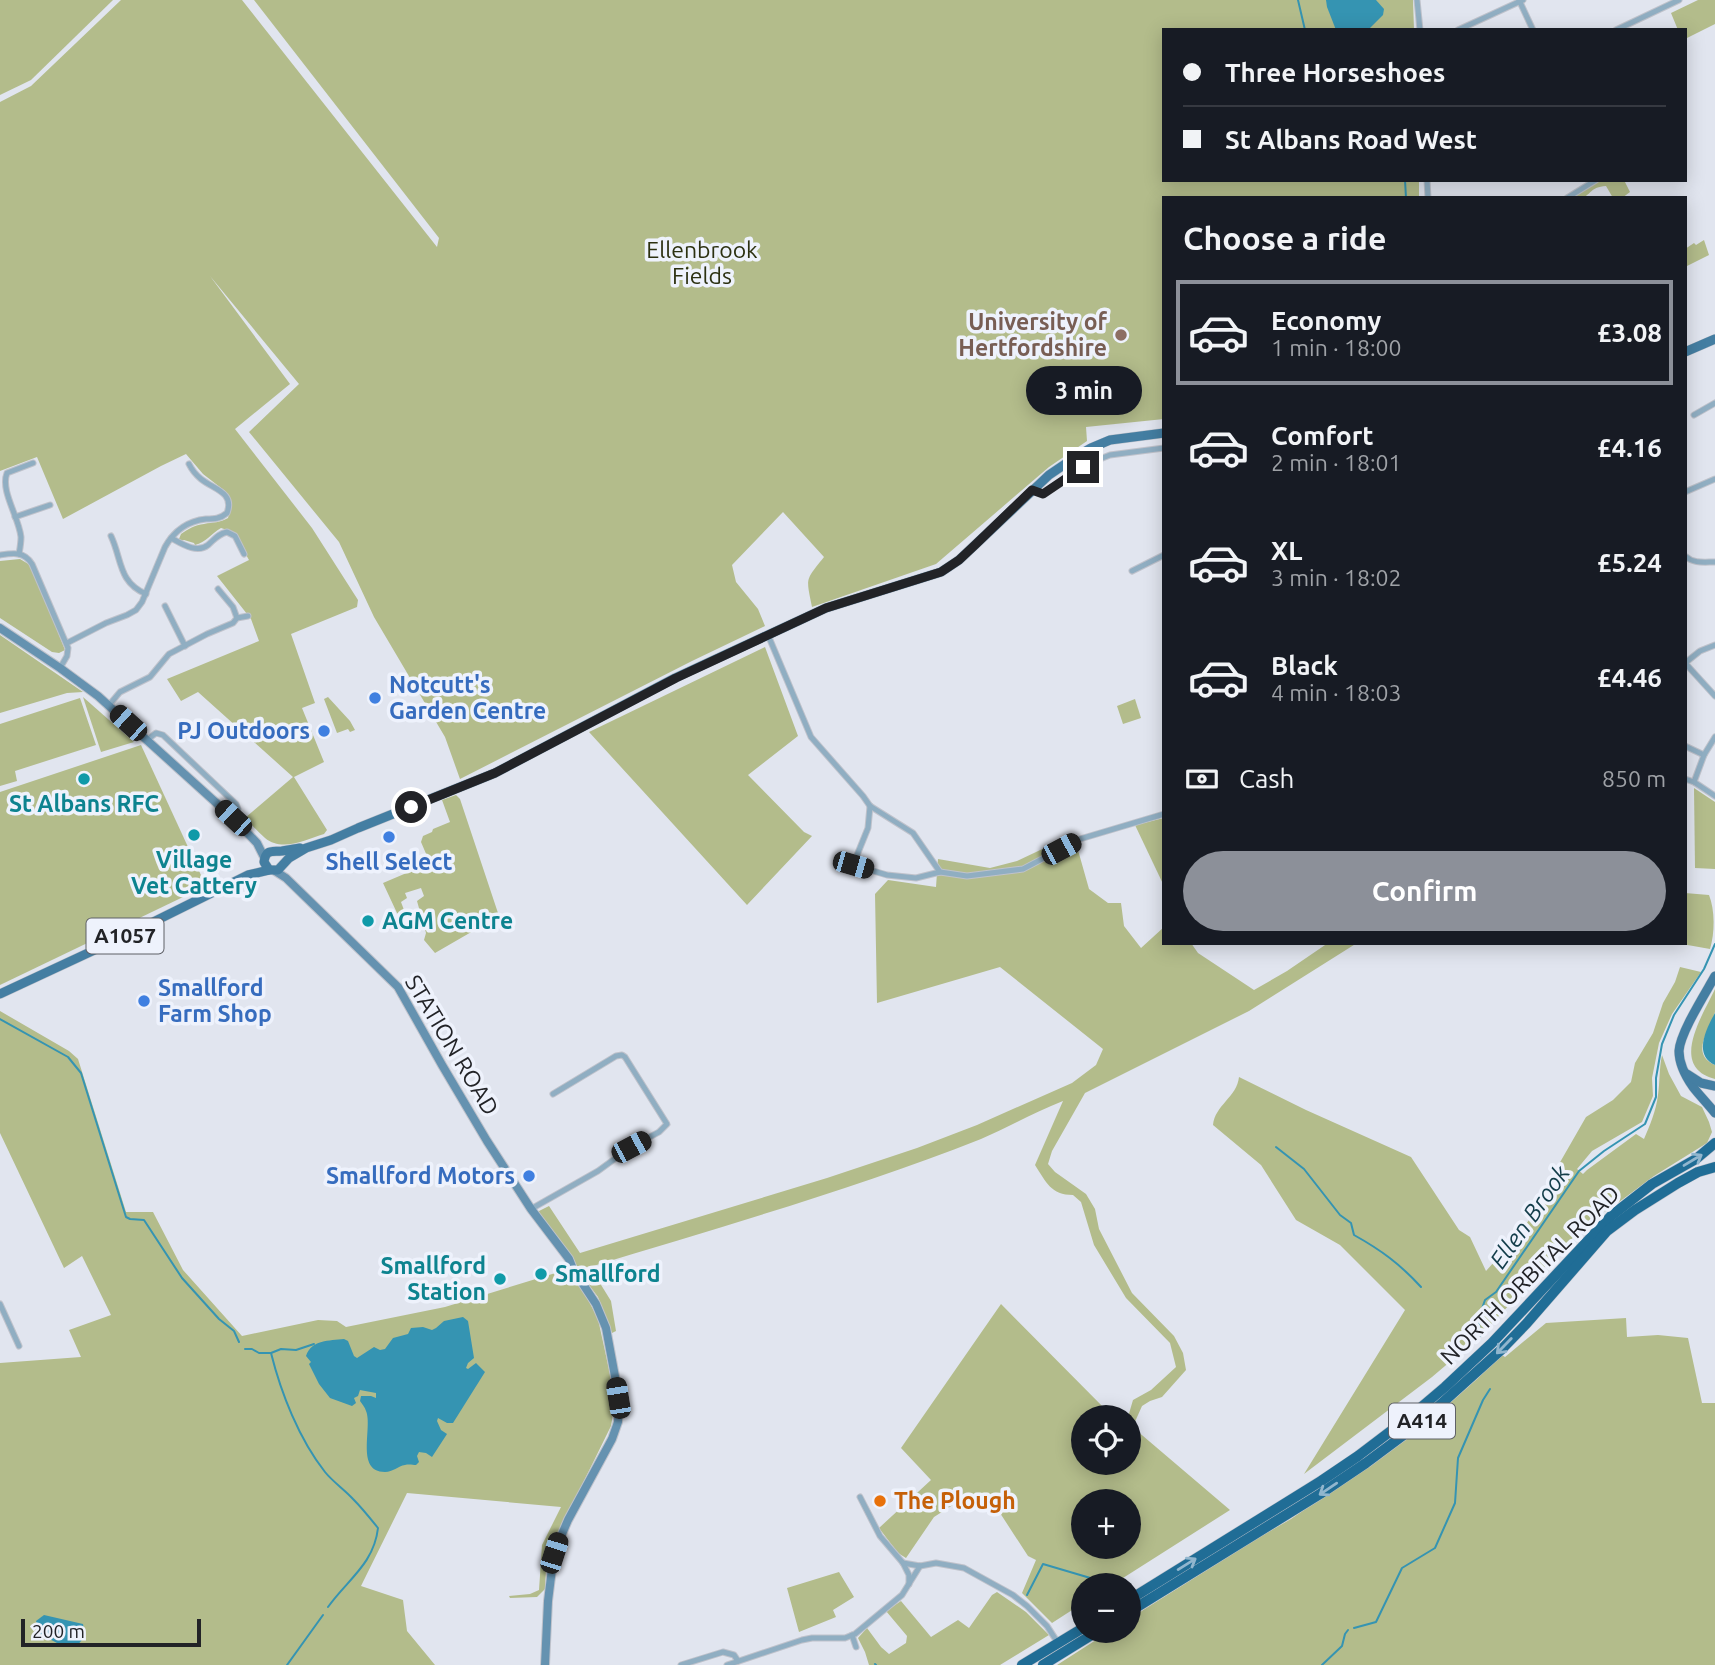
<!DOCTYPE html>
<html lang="en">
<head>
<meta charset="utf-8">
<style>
	body { margin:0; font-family:Ubuntu,sans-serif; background:#242831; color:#f1f3f6; height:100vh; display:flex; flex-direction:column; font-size:26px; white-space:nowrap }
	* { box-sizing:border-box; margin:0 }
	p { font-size:23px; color:#9ea1a6 }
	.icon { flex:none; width:38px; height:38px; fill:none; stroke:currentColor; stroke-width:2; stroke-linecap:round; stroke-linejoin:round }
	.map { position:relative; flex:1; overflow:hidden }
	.details { position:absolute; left:1162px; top:196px; width:525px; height:749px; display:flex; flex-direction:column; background:#171b24; border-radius:0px; box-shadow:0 4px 18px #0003 }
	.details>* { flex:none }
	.guide { position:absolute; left:1162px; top:28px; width:525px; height:154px; border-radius:0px; box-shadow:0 4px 18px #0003; display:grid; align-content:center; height:154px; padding:0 21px; background:#171b24 }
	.buttons { position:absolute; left:1071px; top:1405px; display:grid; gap:14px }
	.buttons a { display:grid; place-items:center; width:70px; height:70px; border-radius:50%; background:#171b24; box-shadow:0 4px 18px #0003; font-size:35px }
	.scale { position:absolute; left:21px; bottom:18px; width:180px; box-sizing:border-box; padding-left:7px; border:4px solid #222327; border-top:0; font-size:19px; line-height:24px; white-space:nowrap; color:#222327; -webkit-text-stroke:5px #eef2fc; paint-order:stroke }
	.end { position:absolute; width:32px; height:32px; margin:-16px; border:9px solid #222327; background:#fff; box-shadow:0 0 0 4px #fff }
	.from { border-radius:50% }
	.bubble { position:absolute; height:49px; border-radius:24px; background:#171b24; box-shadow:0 4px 18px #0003; font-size:23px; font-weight:700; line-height:49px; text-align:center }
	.car { position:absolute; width:21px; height:42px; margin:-21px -10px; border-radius:9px; box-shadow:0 0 5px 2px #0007; background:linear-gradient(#222 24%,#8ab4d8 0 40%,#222 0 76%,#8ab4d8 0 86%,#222 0) }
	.guide b { display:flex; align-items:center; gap:24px; height:66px; font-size:26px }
	.guide b+b { border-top:2px solid #363941 }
	.guide i { width:18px; height:18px; background:#f1f3f6 }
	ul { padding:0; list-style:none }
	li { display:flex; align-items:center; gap:21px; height:105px; margin:0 14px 10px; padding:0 7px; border:4px solid transparent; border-radius:0px }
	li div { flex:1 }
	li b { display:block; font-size:26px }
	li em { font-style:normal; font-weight:700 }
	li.active { border-color:#8c9099 }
	li>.icon { width:63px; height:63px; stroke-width:1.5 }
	h2 { padding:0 21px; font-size:32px; line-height:84px }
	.pay { display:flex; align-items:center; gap:18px; height:77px; padding:0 21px; font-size:26px }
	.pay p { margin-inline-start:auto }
	.action { display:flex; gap:14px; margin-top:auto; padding:14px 21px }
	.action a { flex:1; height:80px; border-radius:42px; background:#8c9099; color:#fff; font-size:28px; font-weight:700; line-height:80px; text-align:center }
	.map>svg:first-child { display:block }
	.green { fill:#b3bc8b; fill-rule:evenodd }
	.water { fill:#3594b2 }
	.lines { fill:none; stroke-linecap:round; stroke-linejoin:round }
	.stream { stroke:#3594b2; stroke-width:2 }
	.street-casing { stroke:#bfc2cb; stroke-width:7 }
	.secondary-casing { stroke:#bfc2cb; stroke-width:10 }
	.primary-casing { stroke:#bfc2cb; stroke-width:10 }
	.highway-casing { stroke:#bfc2cb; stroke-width:11 }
	.street { stroke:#90aec2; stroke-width:5 }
	.secondary { stroke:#6592b0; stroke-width:8 }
	.primary { stroke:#447ea2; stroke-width:9 }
	.highway { stroke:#206d96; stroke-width:10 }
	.oneway { stroke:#91b6ce }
	.route { stroke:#222327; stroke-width:9 }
	.education-dot { fill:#8d6e63; stroke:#eef2fc; stroke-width:2.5 }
	.shop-dot { fill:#3f7fe0; stroke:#eef2fc; stroke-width:2.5 }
	.culture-dot { fill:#0f9aa8; stroke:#eef2fc; stroke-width:2.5 }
	.food-dot { fill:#e8710a; stroke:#eef2fc; stroke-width:2.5 }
	.labels { text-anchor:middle; stroke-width:7; stroke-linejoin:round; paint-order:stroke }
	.shield { fill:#eef2fc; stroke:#5f6167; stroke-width:2 }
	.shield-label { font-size:21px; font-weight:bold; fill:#222327 }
	.park-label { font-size:23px; fill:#2c3111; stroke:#eef2fc }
	.education-label { font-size:23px; font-weight:bold; fill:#785e54; stroke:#eef2fc; text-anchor:end }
	.shop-label { font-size:23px; font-weight:bold; fill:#366cbe; stroke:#eef2fc; text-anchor:start }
	.culture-label { font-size:23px; font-weight:bold; fill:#0d838f; stroke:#eef2fc }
	.street-label { font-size:23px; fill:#222327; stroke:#eef2fc }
	.food-label { font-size:23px; font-weight:bold; fill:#c56008; stroke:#eef2fc; text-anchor:start }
	.water-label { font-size:24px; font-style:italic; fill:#133d4a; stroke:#eef2fc }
</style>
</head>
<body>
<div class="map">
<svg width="1715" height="1665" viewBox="0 0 1715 1665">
	<rect width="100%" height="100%" fill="#e1e5ef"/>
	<g class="green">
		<polygon points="0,0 113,0 31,80 0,95"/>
		<path d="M121 0H242L437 247 439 238 254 0H1413L1414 30H1164V180H1419V198H1164V419L1086 427 1087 441 1049 467 936 564 812 607C806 577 805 581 824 557L783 512 732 565 736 582 758 609 765 626 692 661 460 779 445 737 374 617 339 542 249 432 299 384 210 276 290 384 235 429 312 528 358 600 357 607 291 634 315 703 302 708 324 762 294 777 327 830 324 834C305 840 282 852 265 838 258 832 252 825 245 818L293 777 198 692 181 701 167 679 259 641 251 619 217 576 249 560 233 532 221 528C211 534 206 542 195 545L194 543 184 540 181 541 179 539 181 534C188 529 195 525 204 524 213 522 220 523 228 518L232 504 225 491 203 474 186 454 161 466 63 519 37 457 0 471V102L31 86Z"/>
		<polygon points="1698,0 1715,0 1715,24 1685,39 1685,30 1678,30 1671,13"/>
		<path d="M1599 180H1624L1630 192 1622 198H1613L1606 186C1590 187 1592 194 1582 198 1581 198 1571 198 1570 198Z"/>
		<polygon points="1704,240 1709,255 1685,267 1685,249 1694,243 1696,245"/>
		<polygon points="20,559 30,565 38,582 65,650 59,653 52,652 0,618 0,561"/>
		<polygon points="0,635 83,692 67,693 0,713"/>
		<polygon points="765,647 798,736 748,775 804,832 812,836 747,905 589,732"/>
		<polygon points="83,697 134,742 101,752"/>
		<polygon points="328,697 350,721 355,730 350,732 348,729 337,733 324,699"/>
		<polygon points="80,698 96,745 15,771 17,781 0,786 0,724"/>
		<polygon points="1135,699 1141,718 1123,724 1117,706"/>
		<polygon points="141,745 206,886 0,985 0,792"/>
		<polygon points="1694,788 1715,802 1715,869 1695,868"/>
		<polygon points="456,795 460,799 499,916 435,953 424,940 426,933 417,901 424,896 421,888 405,893 407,898 401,902 404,910 403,919 397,913 383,883 430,863 421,842 423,836 432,832 433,829 450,822 442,800"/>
		<polygon points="1164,818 1164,886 1135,825"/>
		<path d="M1072 835 1076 843 1089 889 1108 903H1121L1124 926 1141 948 1164 927V943H1191L1198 953 1254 990 1287 971 1328 943H1357L1249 1011 1085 1093 1052 1151 1048 1164 1055 1172 1086 1194 1095 1209 1099 1229 1132 1293 1174 1336 1183 1353 1186 1370 1162 1397 1150 1401 1142 1406 1134 1424 1136 1430 1230 1510 1112 1585 1083 1586V1603L1052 1623 1022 1593 1036 1560 1028 1556 1000 1513 970 1494 934 1517 906 1558 898 1553 879 1528 931 1480 901 1448 1001 1304 1113 1417 1083 1418V1463H1129L1128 1417 1133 1400 1151 1390 1176 1367 1170 1343 1126 1298 1094 1245 1081 1202 1073 1195C1051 1195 1046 1182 1035 1165L1063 1101C1035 1112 1009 1127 981 1139 854 1189 721 1227 590 1267L611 1301 616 1331 612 1333 598 1297 580 1273 574 1260 539 1213V1211L549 1206 580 1253 827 1178 917 1148 977 1125 1072 1083 1096 1065 1103 1049 1000 967 877 1003 875 894 888 880 936 887 938 859 990 868 1017 861ZM1083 1502H1129V1547H1083Z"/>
		<path d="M1685 893 1709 895C1715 910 1715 933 1710 949L1682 944 1685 943Z"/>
		<path d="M1680 967 1701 972 1672 1014 1659 1043 1652 1078 1653 1096 1642 1122 1592 1151 1577 1169 1583 1174 1587 1170 1636 1134 1644 1139C1650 1125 1656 1111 1658 1095 1660 1082 1659 1069 1662 1055L1669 1074 1681 1096 1702 1107 1709 1122 1712 1132 1707 1143 1654 1176 1607 1211 1597 1212 1478 1338 1432 1377 1304 1474 1405 1310 1340 1245 1296 1220 1261 1165 1213 1125C1215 1105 1237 1097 1239 1077L1306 1110 1411 1157 1459 1230 1470 1237 1486 1271 1519 1234 1541 1203 1555 1171 1586 1117 1613 1100 1631 1082 1635 1063 1653 1033 1663 1003 1675 982Z"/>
		<path d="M1715 989C1715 996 1715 1005 1715 1012 1712 1028 1688 1053 1715 1065V1079C1668 1067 1703 1015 1715 989Z"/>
		<polygon points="0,1011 69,1051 78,1059 126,1212 153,1212 183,1270 242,1336 318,1320 337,1321 346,1327 445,1307 562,1271 568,1272 582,1288 598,1319 610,1374 614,1408 611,1426 552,1546 546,1569 545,1589 537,1597 510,1598 509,1596 530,1594 539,1590 542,1545 561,1507 407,1493 361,1586 403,1600 407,1631 435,1665 0,1665 0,1363 81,1357 69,1330 111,1315 82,1256 64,1268 0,1133"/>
		<polygon points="1626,1318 1627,1337 1658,1335 1688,1338 1702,1403 1715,1403 1715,1665 1057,1665 1110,1631 1129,1631 1129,1619 1256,1539 1291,1519 1423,1427 1477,1379 1502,1355 1505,1357 1546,1323"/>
		<polygon points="839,1572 854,1597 833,1610 836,1617 799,1632 787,1588"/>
		<polygon points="997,1592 1026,1612 1049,1635 1000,1665 869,1665 865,1652 858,1638 867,1628 881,1647 889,1654 906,1643 907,1636 886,1611 901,1601 931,1637 958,1620 969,1628 992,1595"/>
	</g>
	<g class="water">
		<polygon points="1326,0 1376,0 1384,9 1383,15 1368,30 1336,30 1327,7"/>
		<path d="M1715 1013V1065C1693 1055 1706 1029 1715 1013Z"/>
		<path d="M463 1317 468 1321 474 1358 468 1363 466 1368 468 1369 476 1363 485 1372 453 1423H447L438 1418 437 1421 441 1430 447 1434 432 1457 426 1453 419 1452 417 1456 419 1462 416 1465C413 1465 409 1464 405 1465 398 1466 393 1472 385 1472 355 1472 373 1427 366 1411 365 1407 362 1404 360 1401L361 1396H371L376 1398V1393L360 1390 358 1396 354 1398 356 1403 352 1406 330 1398 319 1384 309 1364 311 1362 306 1356C312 1339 329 1341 344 1339L348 1341 354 1356 357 1358 374 1347 380 1350 385 1349 393 1338 408 1334 411 1328 423 1327 432 1330 436 1328 444 1321Z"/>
		<polygon points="44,1615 83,1624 85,1636 77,1646 57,1643 40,1634 36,1621"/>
	</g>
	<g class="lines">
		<g class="stream">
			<polyline points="1298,0 1305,30"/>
			<polyline points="1405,180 1406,198"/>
			<polyline points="1685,775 1686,776"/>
			<polyline points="0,1019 68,1057 81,1073 126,1217 130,1219 144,1220 182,1278 219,1319 234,1331 239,1342"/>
			<path d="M1276 1147 1304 1169 1340 1215 1351 1223 1354 1235C1381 1250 1400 1264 1421 1287"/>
			<polyline points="1481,1336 1478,1320 1485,1300 1496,1292 1579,1171 1604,1151 1645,1124 1656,1097 1656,1078 1662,1044 1674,1015 1704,969 1715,944"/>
			<polyline points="245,1349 252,1349 259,1353 271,1353 281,1349 296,1350 314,1344"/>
			<path d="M271 1353C281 1393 299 1439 325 1472 333 1482 345 1490 353 1499 362 1508 370 1518 378 1528 374 1564 347 1580 328 1607"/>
			<polyline points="1027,1595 1043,1564 1114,1585"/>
			<polyline points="1354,1628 1376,1622 1402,1568 1435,1548 1455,1503 1458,1458 1483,1400 1490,1389"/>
			<polyline points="875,1664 876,1665"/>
			<polyline points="287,1665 323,1615"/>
			<polyline points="1322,1665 1342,1646 1345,1634 1348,1630"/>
		</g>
		<g class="street-casing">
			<g id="street">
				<polyline points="1417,0 1420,30"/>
				<polyline points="1519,0 1533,30"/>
				<polyline points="1458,30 1523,0"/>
				<polyline points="1616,30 1679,0"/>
				<polyline points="1427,180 1428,198"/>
				<polyline points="1567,198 1596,180"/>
				<polyline points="1694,415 1715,403"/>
				<polyline points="1032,490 1043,494 1076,470 1095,461 1110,455 1164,448"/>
				<polyline points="1685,492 1715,479"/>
				<polyline points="15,517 50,505"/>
				<path d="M111 536C122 559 118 582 146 594"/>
				<path d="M171 538C182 544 197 554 208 545 215 539 218 534 227 532L235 536 244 554"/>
				<path d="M19 554C20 548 21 543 21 537 19 517 0 491 7 473L33 463"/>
				<path d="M0 555C13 553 24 551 32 564L68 648 67 656 60 668"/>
				<path d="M1685 556C1694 564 1704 562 1715 562"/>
				<polyline points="1132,571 1164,555"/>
				<polyline points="218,589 233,607 237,618"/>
				<polyline points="165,606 185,646"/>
				<polyline points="768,635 811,737 863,796 870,806 913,833 940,872 967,876 1023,869 1080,839 1164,814"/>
				<path d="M67 643 106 623 127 615 136 610 142 602 165 547C174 531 187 521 206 519 214 519 220 519 227 513 235 492 213 489 201 479 196 475 192 470 189 464"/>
				<polyline points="1685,663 1715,696"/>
				<polyline points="1685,663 1700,651 1715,645"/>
				<polyline points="109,705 120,692 150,677 169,654 207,634 233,623 237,618 248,616"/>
				<polyline points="147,740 156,733 163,735 236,804 238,809 233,818"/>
				<polyline points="1685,746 1704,755"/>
				<polyline points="1685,779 1694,782 1715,796"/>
				<polyline points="1694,782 1704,755 1715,737"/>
				<polyline points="870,806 868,828 853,865 887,875 916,878 940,872"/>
				<polyline points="531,1209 598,1171 631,1147 659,1132 667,1124 625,1057 622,1055 616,1056 553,1094"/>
				<polyline points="0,1304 19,1346"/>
				<polyline points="860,1497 880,1536 903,1563 909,1575 909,1584"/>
				<polyline points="903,1563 920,1566 936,1563 964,1568 1013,1595 1027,1606 1047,1626 1058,1643"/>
				<polyline points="852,1635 856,1647"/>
				<polyline points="681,1665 723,1652 734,1655 738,1661"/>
				<polyline points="727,1665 802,1640 812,1638 845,1638 855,1634 902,1595 920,1566"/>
			</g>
		</g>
		<g class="secondary-casing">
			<g id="secondary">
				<polyline points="0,628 60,668 98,696 233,818 257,843 264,857"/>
				<polyline points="275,871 286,878 398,987 442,1065 487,1141 531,1209 569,1259 573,1269 596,1304 606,1328 619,1398 618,1422 612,1439 568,1520 554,1553 548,1601 545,1665"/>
			</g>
		</g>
		<g class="primary-casing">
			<g id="primary">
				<polyline points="1685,352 1715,339"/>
				<path d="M269 870 264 862C266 849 271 852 282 851 288 850 294 849 300 848"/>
				<path d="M1715 976C1705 994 1680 1033 1679 1051 1679 1064 1686 1077 1693 1087 1700 1096 1708 1104 1715 1113"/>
				<polyline points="0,994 131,933 248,875 269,870 278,870 289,858 306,848 331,840 358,828 495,773 675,678 826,608 941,572 959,560 1049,475 1077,456 1091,448 1110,440 1164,433"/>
				<polyline points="1687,1074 1701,1083 1715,1086"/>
			</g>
		</g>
		<g class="highway-casing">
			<g id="highway">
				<polyline points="1129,1600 1321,1481 1358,1456 1412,1415 1445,1387 1492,1343 1611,1216 1652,1184 1696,1159 1715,1143"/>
				<polyline points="1129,1612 1320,1494 1366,1463 1421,1422 1501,1350 1527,1323 1607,1231 1635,1210 1678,1183 1698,1172 1715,1167"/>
				<polyline points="1022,1665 1083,1628"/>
				<polyline points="1043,1665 1098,1631"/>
			</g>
		</g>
		<use href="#street" class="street"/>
		<use href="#secondary" class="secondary"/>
		<use href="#primary" class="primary"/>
		<use href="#highway" class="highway"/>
	</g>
	<defs><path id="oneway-shaft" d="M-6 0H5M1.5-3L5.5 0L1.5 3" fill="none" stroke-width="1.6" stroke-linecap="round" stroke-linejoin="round" transform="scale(1.75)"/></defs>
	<g class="oneway">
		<use href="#oneway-shaft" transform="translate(1693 1160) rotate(-31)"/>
		<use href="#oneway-shaft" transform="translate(1504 1346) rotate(134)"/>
		<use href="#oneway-shaft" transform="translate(1328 1489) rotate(146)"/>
		<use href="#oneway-shaft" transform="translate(1187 1564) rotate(-32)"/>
	</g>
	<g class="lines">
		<polyline class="route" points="411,807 495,773 676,678 826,608 941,572 959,560 975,545 1032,490 1043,494 1083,467"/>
	</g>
	<circle class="education-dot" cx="1121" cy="335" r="7"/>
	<g class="shop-dot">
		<circle cx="375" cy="698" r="7"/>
		<circle cx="324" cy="731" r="7"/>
		<circle cx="389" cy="837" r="7"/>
		<circle cx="144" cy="1001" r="7"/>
		<circle cx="529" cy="1176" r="7"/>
	</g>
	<g class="culture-dot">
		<circle cx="84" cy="779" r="7"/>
		<circle cx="194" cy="835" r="7"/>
		<circle cx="368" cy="921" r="7"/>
		<circle cx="541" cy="1274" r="7"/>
		<circle cx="500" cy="1279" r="7"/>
	</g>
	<circle class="food-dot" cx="880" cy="1501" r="7"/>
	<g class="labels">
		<g class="shield">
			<rect x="86.5" y="918.5" width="77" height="35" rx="5"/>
			<rect x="1389" y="1403.5" width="66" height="35" rx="5"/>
		</g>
		<g class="shield-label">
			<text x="125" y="943">A1057</text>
			<text x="1422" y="1428">A414</text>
		</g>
		<g class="park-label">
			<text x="702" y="258">Ellenbrook<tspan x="702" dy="26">Fields</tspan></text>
		</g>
		<g class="education-label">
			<text x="1107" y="330">University of<tspan x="1107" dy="26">Hertfordshire</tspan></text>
		</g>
		<g class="shop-label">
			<text x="389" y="693">Notcutt's<tspan x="389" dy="26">Garden Centre</tspan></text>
			<text x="310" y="739" text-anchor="end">PJ Outdoors</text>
			<text x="389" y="870" text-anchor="middle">Shell Select</text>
			<text x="158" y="996">Smallford<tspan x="158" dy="26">Farm Shop</tspan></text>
			<text x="515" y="1184" text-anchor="end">Smallford Motors</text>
		</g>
		<g class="culture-label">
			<text x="84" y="812">St Albans RFC</text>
			<text x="194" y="868">Village<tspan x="194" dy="26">Vet Cattery</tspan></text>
			<text x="382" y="929" text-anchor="start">AGM Centre</text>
			<text x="486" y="1274" text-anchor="end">Smallford<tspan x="486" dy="26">Station</tspan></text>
			<text x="555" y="1282" text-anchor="start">Smallford</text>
		</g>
		<g class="street-label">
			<text transform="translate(452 1045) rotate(59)" y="8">STATION ROAD</text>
			<text transform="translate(1530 1275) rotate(-45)" y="8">NORTH ORBITAL ROAD</text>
		</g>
		<g class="food-label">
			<text x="894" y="1509">The Plough</text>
		</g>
		<g class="water-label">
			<text transform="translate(1530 1217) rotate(-55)" y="8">Ellen Brook</text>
		</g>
	</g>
</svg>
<div class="buttons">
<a><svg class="icon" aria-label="locate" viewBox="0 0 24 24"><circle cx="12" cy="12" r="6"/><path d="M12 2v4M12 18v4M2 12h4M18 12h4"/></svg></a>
<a>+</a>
<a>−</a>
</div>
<div class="scale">200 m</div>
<i class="end from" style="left:411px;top:807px"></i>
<i class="end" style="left:1083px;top:467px"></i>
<div class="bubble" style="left:1026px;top:366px;width:116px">3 min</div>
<i class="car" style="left:128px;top:723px;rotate:312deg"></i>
<i class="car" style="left:233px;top:818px;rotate:313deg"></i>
<i class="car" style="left:1061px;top:849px;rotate:62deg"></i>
<i class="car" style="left:853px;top:865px;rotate:106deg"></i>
<i class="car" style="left:631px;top:1147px;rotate:62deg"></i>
<i class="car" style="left:618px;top:1398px;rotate:351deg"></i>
<i class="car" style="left:554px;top:1553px;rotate:18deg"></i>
<div class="guide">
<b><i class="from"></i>Three Horseshoes</b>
<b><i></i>St Albans Road West</b>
</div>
<section class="details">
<h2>Choose a ride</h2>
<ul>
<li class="active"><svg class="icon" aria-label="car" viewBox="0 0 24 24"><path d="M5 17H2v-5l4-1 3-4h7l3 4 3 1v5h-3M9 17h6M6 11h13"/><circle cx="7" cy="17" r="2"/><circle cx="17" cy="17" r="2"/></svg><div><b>Economy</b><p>1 min · 18:00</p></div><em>£3.08</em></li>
<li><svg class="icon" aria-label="car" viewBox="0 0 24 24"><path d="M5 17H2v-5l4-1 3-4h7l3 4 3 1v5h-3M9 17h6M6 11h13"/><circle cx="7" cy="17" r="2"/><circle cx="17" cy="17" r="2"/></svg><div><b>Comfort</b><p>2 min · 18:01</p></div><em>£4.16</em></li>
<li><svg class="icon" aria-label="car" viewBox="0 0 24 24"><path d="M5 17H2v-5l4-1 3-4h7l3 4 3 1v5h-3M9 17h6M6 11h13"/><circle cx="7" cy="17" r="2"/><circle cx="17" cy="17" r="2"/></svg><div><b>XL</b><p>3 min · 18:02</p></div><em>£5.24</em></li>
<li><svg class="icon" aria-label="car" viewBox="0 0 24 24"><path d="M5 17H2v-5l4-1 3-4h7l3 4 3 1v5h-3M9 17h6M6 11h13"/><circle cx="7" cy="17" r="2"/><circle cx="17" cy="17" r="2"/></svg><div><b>Black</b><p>4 min · 18:03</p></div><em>£4.46</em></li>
</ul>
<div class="pay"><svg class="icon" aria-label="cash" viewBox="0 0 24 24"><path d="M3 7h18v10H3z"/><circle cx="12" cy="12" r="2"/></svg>Cash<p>850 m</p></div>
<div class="action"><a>Confirm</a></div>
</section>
</div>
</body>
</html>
